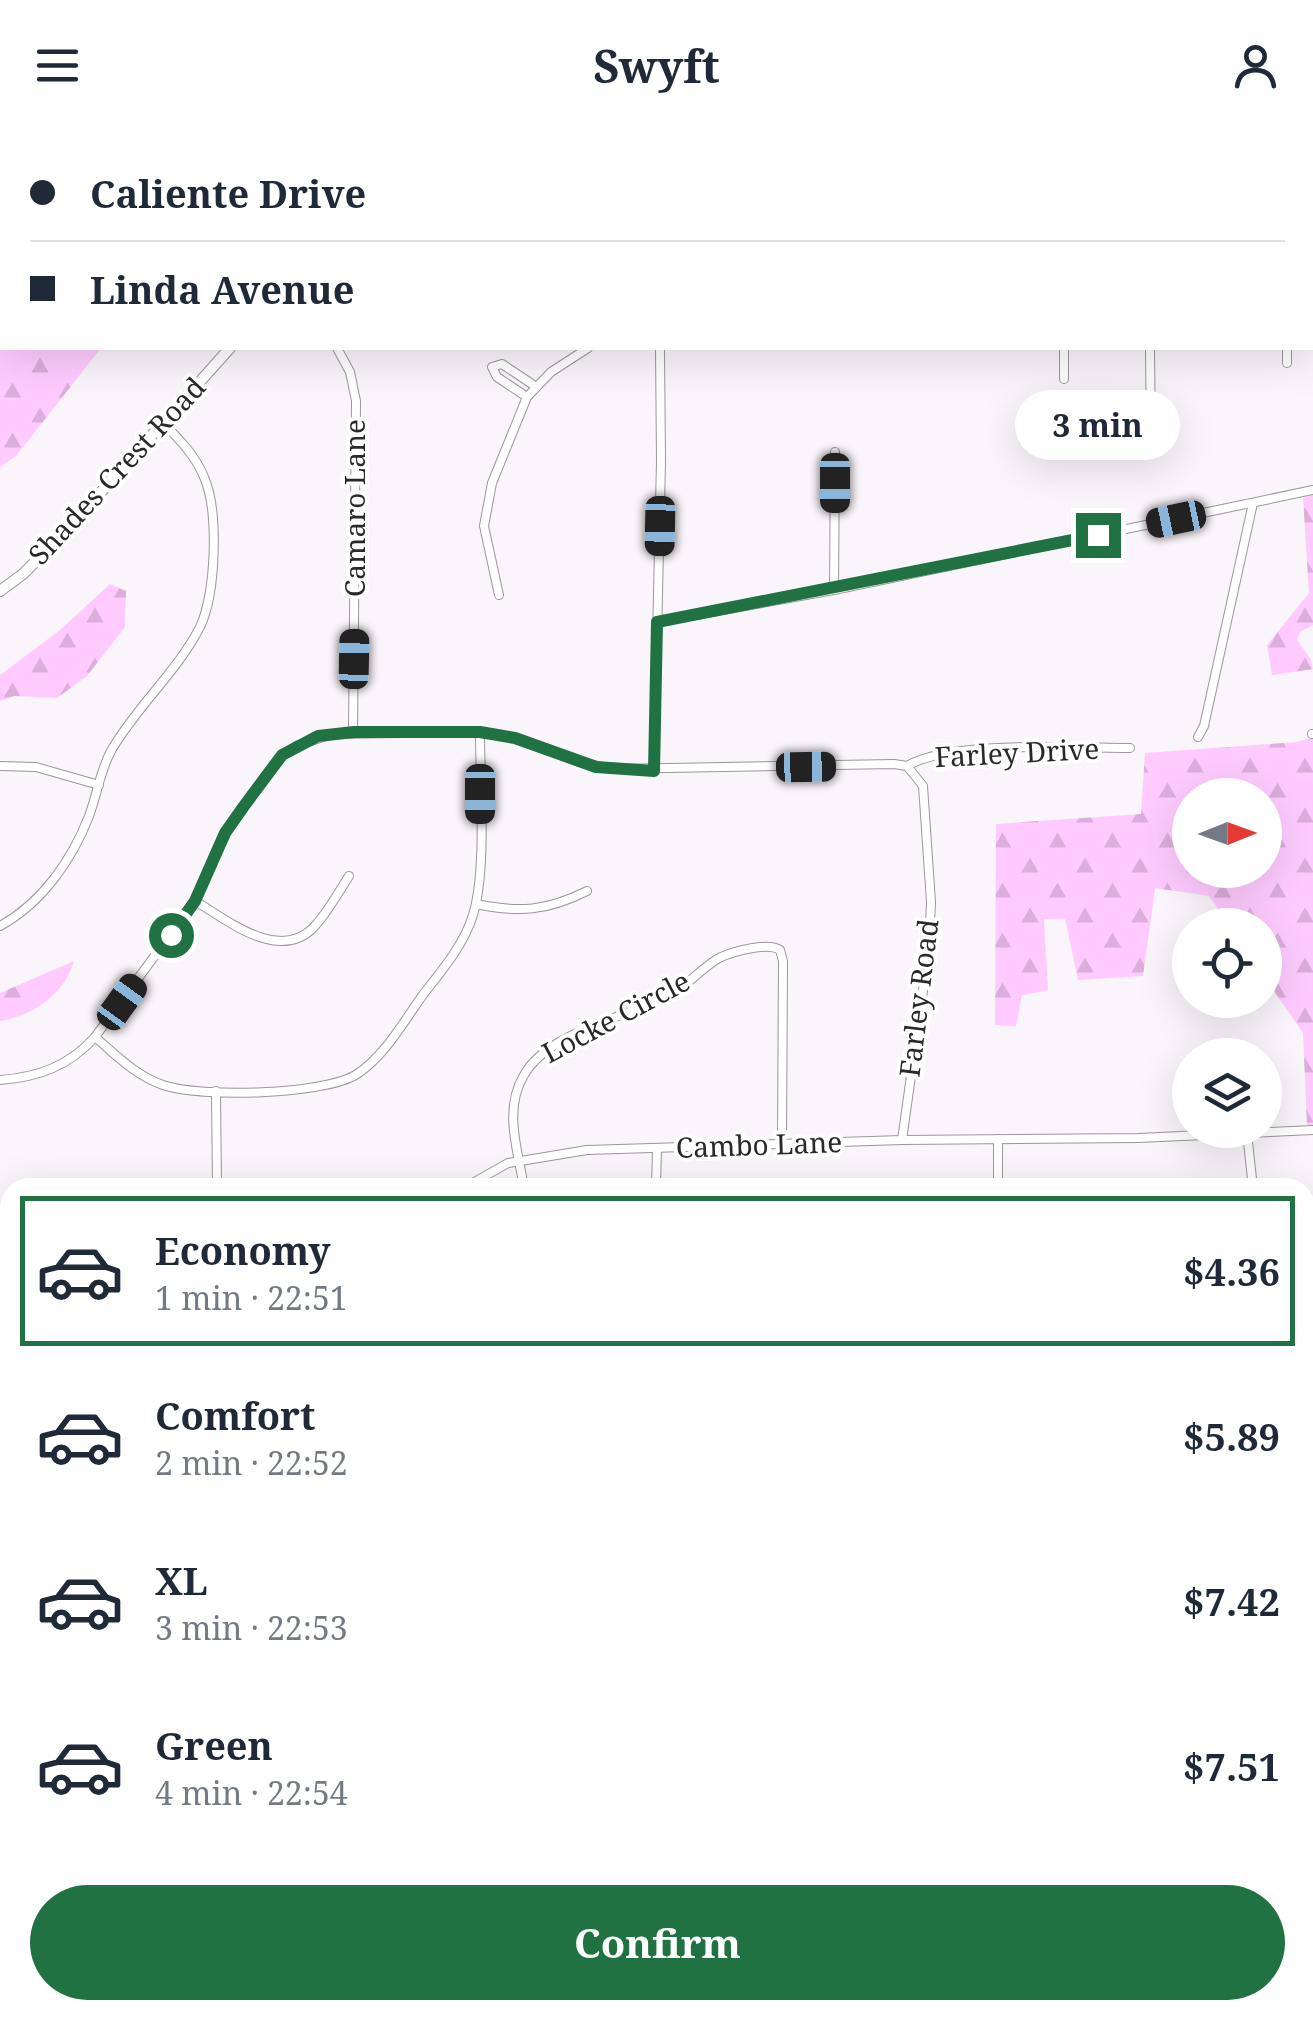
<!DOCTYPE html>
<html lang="en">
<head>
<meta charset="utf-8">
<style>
	body { margin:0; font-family:"Noto Serif",serif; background:#f6f6f7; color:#1f2937; height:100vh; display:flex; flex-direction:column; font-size:38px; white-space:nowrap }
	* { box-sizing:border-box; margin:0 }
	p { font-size:32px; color:#747a83 }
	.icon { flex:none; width:55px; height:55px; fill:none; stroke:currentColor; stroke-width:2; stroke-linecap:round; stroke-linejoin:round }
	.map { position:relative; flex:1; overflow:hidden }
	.panel { position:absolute; left:0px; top:1048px; width:1315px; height:842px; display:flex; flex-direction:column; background:#fff; border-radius:30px 30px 0 0; box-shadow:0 10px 40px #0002 }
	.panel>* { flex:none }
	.banner { position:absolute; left:0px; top:0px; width:1315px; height:220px; box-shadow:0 10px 40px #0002; display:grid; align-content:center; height:220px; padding:0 30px; background:#fff }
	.needle { width:65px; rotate:89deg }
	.controls { position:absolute; left:1172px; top:648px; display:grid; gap:20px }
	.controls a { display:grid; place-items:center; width:110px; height:110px; border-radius:50%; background:#fff; box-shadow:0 10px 40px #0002; font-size:50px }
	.end { position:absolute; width:45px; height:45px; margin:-22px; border:12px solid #217243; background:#fff; box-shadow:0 0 0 5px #fff }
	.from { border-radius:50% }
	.bubble { position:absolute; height:70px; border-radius:35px; background:#fff; box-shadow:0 10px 40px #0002; font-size:32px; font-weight:700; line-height:70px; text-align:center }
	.car { position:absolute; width:30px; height:60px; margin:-30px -15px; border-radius:12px; box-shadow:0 0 8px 2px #0007; background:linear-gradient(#222 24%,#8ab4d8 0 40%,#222 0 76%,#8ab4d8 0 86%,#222 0) }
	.banner b { display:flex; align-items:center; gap:35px; height:95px; font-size:38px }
	.banner b+b { border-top:2px solid #e0e1e3 }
	.banner i { width:25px; height:25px; background:#1f2937 }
	ul { padding:18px 0 0; list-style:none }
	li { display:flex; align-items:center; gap:30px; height:150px; margin:0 20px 15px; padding:0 10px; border:5px solid transparent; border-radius:0px }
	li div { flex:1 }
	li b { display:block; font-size:38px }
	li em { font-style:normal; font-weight:700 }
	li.active { border-color:#217243 }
	li>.icon { width:90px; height:90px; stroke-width:1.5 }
	.primary-button { display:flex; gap:20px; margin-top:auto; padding:20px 30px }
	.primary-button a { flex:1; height:115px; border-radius:60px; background:#217243; color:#fff; font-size:40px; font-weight:700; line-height:115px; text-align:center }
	header { display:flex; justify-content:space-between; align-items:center; height:130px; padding:0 30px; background:#fff; font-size:45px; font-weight:700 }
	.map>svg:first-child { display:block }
	.forest { fill:url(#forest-firs); fill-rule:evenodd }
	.park { fill:url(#park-dots) }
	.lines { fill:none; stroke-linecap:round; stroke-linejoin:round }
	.stream { stroke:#9d6b9e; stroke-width:2.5 }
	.minor-casing { stroke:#9b979b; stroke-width:10 }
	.tertiary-casing { stroke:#9b979b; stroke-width:12 }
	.minor { stroke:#fff; stroke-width:8 }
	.tertiary { stroke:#fff; stroke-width:10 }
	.route { stroke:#217243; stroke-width:12 }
	.labels { text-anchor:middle; stroke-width:8; stroke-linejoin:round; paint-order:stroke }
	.street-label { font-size:28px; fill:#2a292a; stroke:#fff }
</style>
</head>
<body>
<header><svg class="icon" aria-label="menu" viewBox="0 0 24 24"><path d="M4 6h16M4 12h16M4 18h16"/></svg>Swyft<svg class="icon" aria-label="person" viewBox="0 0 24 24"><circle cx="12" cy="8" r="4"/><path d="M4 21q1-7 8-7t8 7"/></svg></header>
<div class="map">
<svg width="1313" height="1888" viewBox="0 0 1313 1888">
	<defs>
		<pattern id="forest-firs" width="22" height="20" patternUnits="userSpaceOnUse" patternTransform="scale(2.5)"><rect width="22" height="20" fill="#ffcbff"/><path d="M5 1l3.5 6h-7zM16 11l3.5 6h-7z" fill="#dbaedb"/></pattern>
		<pattern id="park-dots" width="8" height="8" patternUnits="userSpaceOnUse" patternTransform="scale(2.5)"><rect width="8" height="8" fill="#ffcbff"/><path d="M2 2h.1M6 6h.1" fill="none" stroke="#dbaedb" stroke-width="1.8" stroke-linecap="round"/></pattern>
	</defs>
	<rect width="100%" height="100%" fill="#faf5fa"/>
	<g class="forest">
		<polygon points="0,0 394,0 2,2 2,218 101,218 16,326 0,337"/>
		<polygon points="1313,365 1313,495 1300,502 1297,510 1310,528 1313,539 1272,545 1267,515 1309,463 1303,368"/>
		<polygon points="110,454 126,461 125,497 87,546 57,568 14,566 0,571 0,545 60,500"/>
		<path d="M1313 607V995L1307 996 1303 903 1265 848V795H1229L1209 766 1155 758 1143 846 1078 850 1065 789H1044L1048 860 1022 865 1016 896 995 895 996 694 1141 684 1145 623 1297 612ZM1190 665H1265V740H1190Z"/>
		<path d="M74 831C65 863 33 886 0 891V863Z"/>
		<polygon points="772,1880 879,1880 878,1888 775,1888"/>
	</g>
	<polygon class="park" points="0,1380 10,1390 10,1880 495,1880 503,1888 0,1888"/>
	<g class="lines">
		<g class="stream">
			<polyline points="0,1360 10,1353"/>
			<polyline points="1305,1551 1313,1560"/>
		</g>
		<g class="minor-casing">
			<g id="minor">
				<polyline points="663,0 663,2"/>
				<polyline points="1312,4 1313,4"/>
				<polyline points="337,218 350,242 356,271 353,602"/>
				<polyline points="1150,218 1151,312"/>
				<polyline points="1287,218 1287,233"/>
				<polyline points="1064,249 1064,218"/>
				<polyline points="527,267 497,247 492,237 502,234 535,256"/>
				<polyline points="834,460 835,322"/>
				<polyline points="499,465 484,396 492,353 527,267 551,242 588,218"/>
				<polyline points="657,492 834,460 1313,360"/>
				<polyline points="1312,604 1313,604"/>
				<polyline points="1198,607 1204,596 1253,373"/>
				<polyline points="0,636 36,637 99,655"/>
				<path d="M907 636C950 610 1076 618 1130 618"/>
				<polyline points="654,641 661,331 660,218"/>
				<path d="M195 771C226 789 277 832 312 799 327 784 338 763 349 746"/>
				<path d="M476 774C519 783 547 781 587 761"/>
				<path d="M0 796C42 773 72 730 89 686 97 665 100 641 111 621 136 577 177 542 200 497 216 464 219 381 204 347 195 325 180 310 163 293"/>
				<path d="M95 907C116 925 136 946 163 955 200 968 325 965 357 944 386 925 405 889 425 862 444 838 464 814 473 785 487 740 480 652 480 602"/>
				<path d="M0 950C39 947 69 936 95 907L195 771 230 695 283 625 296 616 332 604 480 602 515 608 579 632 613 639 894 634 907 636 923 656 931 772 929 818 902 1010"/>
				<polyline points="216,961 217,1058"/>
				<polyline points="1247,1003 1253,1058"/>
				<polyline points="998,1009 998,1058"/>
				<polyline points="464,1058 508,1033 587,1020 902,1010 1138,1008 1313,1000"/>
				<path d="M524 1058C518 1020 503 980 524 945 550 899 634 887 678 860 693 850 705 835 721 827 735 821 768 812 780 820L783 831 782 1014"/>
				<polyline points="656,1058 657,1018"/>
				<polyline points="0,1093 10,1093"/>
				<polyline points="1305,1191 1313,1201"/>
				<polyline points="0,1258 10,1268"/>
				<polyline points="1305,1443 1313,1443"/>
				<polyline points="1305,1650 1313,1658"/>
				<polyline points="1305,1789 1313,1789"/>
				<polyline points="947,1880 949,1888"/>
				<polyline points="703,1888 703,1880"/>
				<polyline points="1063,1888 1065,1880"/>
				<polyline points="1191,1888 1191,1880"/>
			</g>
		</g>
		<g class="tertiary-casing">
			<g id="tertiary">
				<polyline points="601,2 611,0"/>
				<polyline points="0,461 23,444 66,401 230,218"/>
			</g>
		</g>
		<use href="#minor" class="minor"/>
		<use href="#tertiary" class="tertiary"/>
	</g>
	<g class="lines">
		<polyline class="route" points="171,805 195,771 225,703 244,676 282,625 318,606 354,602 480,602 515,608 596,637 654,641 657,492 1098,405"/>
	</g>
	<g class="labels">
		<g class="street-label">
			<text transform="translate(117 341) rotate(-47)" y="10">Shades Crest Road</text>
			<text transform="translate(355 378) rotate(-90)" y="10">Camaro Lane</text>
			<text transform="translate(1017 623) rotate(-3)" y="10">Farley Drive</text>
			<text transform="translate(919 868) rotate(-83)" y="10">Farley Road</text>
			<text transform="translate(616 887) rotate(-28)" y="10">Locke Circle</text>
			<text transform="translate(759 1015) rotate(-2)" y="10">Cambo Lane</text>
		</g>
	</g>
</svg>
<div class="controls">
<a><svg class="needle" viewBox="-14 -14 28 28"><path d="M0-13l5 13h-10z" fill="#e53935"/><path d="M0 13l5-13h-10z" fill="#747a83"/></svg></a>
<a><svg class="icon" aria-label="locate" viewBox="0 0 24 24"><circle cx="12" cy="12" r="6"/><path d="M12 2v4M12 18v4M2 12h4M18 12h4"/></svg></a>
<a><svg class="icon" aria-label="layers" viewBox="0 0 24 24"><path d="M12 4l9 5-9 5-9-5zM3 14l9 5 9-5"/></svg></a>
</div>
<i class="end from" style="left:171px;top:805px"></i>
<i class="end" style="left:1098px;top:405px"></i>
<div class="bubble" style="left:1015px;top:260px;width:165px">3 min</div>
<i class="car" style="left:835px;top:353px;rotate:180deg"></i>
<i class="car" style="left:1176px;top:389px;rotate:258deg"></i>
<i class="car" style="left:660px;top:396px;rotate:181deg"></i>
<i class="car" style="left:354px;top:529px;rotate:1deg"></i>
<i class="car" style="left:806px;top:637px;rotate:89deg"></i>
<i class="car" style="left:480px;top:664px;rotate:180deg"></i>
<i class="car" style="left:122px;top:872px;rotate:36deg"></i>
<div class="banner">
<b><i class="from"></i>Caliente Drive</b>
<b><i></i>Linda Avenue</b>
</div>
<section class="panel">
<ul>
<li class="active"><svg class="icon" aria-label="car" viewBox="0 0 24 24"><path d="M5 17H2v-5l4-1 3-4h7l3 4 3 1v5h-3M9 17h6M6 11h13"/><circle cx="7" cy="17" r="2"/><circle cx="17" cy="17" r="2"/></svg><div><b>Economy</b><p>1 min · 22:51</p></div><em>$4.36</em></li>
<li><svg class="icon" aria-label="car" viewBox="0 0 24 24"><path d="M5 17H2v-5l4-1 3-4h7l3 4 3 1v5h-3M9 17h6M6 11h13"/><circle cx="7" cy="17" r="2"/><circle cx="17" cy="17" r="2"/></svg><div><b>Comfort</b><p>2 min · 22:52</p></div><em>$5.89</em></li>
<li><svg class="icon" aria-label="car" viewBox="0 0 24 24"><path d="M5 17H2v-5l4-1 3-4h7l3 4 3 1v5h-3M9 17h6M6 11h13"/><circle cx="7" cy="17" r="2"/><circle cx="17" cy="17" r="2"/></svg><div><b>XL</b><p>3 min · 22:53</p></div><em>$7.42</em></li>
<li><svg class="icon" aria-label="car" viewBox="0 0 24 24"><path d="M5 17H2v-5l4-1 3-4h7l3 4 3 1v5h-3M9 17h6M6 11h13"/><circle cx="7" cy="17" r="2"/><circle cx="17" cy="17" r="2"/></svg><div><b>Green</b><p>4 min · 22:54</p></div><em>$7.51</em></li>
</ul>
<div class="primary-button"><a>Confirm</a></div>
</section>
</div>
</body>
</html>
